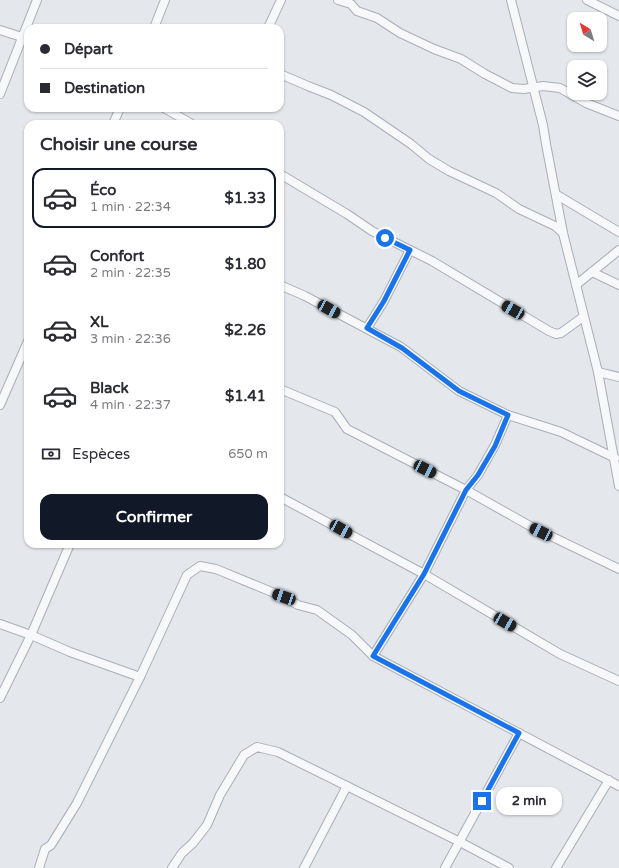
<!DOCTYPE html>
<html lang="fr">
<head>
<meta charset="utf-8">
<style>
	body { margin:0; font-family:"Varela Round",sans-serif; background:#f2f2f3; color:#2b2b33; height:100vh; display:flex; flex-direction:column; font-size:15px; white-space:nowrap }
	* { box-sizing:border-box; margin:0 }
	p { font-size:13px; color:#7c7c81 }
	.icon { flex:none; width:22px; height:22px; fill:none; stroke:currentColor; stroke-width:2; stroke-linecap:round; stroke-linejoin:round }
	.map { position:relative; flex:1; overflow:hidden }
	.side { position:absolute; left:24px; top:120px; width:260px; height:428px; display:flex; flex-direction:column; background:#fff; border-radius:12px; box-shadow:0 1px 3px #0004 }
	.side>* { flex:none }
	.banner { position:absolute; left:24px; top:24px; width:260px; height:88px; border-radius:12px; box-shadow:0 1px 3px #0004; display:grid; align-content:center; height:88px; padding:0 16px; background:#fff }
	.needle { width:26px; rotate:322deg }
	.tools { position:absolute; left:567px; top:12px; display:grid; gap:8px }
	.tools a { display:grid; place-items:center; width:40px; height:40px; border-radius:8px; background:#fff; box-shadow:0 1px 3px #0004; font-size:20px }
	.end { position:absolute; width:18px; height:18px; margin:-9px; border:5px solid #1a73e8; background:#fff; box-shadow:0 0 0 2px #fff }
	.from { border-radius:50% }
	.bubble { position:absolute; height:28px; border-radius:12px; background:#fff; box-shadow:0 1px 3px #0004; font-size:13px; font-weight:800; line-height:28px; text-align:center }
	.car { position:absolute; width:12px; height:24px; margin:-12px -6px; border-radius:5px; box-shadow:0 0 3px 1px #0007; background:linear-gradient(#222 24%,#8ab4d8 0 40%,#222 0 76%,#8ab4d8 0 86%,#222 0) }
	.banner b { display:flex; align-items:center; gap:14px; height:38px; font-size:15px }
	.banner b+b { border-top:1px solid #e1e1e2 }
	.banner i { width:10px; height:10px; background:#2b2b33 }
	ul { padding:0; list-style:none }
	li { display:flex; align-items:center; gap:12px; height:60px; margin:0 8px 6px; padding:0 8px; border:2px solid transparent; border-radius:12px }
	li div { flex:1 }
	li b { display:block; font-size:15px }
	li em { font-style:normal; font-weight:800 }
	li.selected { border-color:#111827 }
	li>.icon { width:36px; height:36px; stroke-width:1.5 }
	h2 { padding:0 16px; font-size:18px; line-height:48px }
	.pay { display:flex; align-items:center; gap:10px; height:44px; padding:0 16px; font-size:15px }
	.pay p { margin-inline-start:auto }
	.action { display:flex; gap:8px; margin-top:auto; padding:8px 16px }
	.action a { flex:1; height:46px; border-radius:12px; background:#111827; color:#fff; font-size:16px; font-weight:800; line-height:46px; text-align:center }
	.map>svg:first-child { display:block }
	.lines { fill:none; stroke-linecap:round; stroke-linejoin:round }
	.street-casing { stroke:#a9aeb7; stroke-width:10 }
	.street { stroke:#f7f8fa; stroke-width:8 }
	.route { stroke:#1a73e8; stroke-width:5 }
</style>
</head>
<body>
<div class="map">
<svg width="619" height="868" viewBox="0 0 619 868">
	<rect width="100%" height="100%" fill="#e4e7ec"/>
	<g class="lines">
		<g class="street-casing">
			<g id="street">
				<polyline points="338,0 351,4 357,11 377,18 400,33 434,49 461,59 485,74 512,88 524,89 543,86 560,88 586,103 619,116"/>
				<polyline points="511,0 543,125 546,144 563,233 598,372 619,486"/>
				<polyline points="587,0 619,16"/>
				<polyline points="154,28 165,0"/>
				<polyline points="268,28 281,0"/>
				<polyline points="0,30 28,39"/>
				<polyline points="280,74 308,86 331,95 364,112 411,144 429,159 449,171 496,193 519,209 555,226 563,233"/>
				<polyline points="0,94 37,0"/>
				<polyline points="164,108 192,124"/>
				<polyline points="113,124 120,108"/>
				<polyline points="280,174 347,214 372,231 432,261 549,331 556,334 561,333 583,317"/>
				<polyline points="557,195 619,232"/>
				<polyline points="592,272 619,285"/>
				<polyline points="280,285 305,296 401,347 459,391 508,415 561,432 615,458"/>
				<polyline points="576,285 619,250"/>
				<polyline points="367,328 384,301 410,250"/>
				<polyline points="598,372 619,377"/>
				<polyline points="280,389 335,412 347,429 466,490 530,526 619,569"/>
				<polyline points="0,405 28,341"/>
				<polyline points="280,497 424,574 560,654 619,681"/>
				<polyline points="0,624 31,635 70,652 140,677"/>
				<polyline points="373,656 424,574 466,490 478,475 495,445 508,415"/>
				<polyline points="0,698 31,635 70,544"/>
				<polyline points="39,868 45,849 51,845 77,803 140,677 187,575 200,566 216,569 284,597 298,605 317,610 352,635 373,656 619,786"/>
				<polyline points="172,868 182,853 193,843 207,825 220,795 244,755 257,747 278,752 460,842 509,868"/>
				<polyline points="304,868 347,786"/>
				<polyline points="445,868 519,733"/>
				<polyline points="556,868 609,780"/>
			</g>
		</g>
		<use href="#street" class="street"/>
	</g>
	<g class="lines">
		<polyline class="route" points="385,238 410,250 384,301 367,328 402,348 459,391 508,415 495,446 478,475 466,490 424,574 373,656 519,733 482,801"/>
	</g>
</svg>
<div class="tools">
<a><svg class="needle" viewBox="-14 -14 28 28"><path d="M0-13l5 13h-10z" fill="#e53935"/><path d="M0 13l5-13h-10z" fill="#7c7c81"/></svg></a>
<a><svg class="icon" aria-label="layers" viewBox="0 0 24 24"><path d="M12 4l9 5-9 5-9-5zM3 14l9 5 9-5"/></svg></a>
</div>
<i class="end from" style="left:385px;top:238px"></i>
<i class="end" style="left:482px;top:801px"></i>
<div class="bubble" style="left:496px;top:787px;width:66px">2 min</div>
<i class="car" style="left:329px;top:309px;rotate:119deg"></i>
<i class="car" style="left:513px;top:310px;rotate:300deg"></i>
<i class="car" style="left:425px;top:469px;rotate:117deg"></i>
<i class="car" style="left:341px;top:529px;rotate:119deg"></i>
<i class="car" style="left:541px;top:532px;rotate:296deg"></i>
<i class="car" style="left:284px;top:597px;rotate:289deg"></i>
<i class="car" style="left:505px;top:622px;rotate:120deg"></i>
<div class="banner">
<b><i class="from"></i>Départ</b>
<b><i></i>Destination</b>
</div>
<section class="side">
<h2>Choisir une course</h2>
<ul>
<li class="selected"><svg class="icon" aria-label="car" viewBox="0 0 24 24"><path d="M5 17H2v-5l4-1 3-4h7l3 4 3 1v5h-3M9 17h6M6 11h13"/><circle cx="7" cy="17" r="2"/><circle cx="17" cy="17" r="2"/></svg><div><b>Éco</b><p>1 min · 22:34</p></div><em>$1.33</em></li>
<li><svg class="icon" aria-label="car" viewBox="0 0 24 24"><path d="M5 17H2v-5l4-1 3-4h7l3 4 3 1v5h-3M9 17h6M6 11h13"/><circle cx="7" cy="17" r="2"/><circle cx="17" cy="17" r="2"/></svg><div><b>Confort</b><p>2 min · 22:35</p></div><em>$1.80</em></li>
<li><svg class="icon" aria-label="car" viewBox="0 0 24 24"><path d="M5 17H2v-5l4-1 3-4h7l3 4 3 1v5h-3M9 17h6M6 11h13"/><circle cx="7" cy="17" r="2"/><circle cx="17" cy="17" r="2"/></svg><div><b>XL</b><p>3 min · 22:36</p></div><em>$2.26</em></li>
<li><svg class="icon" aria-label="car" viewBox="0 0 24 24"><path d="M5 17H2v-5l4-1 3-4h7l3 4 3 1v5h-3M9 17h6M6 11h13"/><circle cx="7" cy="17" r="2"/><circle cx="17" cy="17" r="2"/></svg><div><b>Black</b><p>4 min · 22:37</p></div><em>$1.41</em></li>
</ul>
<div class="pay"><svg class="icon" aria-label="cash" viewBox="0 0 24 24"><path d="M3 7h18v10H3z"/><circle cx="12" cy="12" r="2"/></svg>Espèces<p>650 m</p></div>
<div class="action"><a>Confirmer</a></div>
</section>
</div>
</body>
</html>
